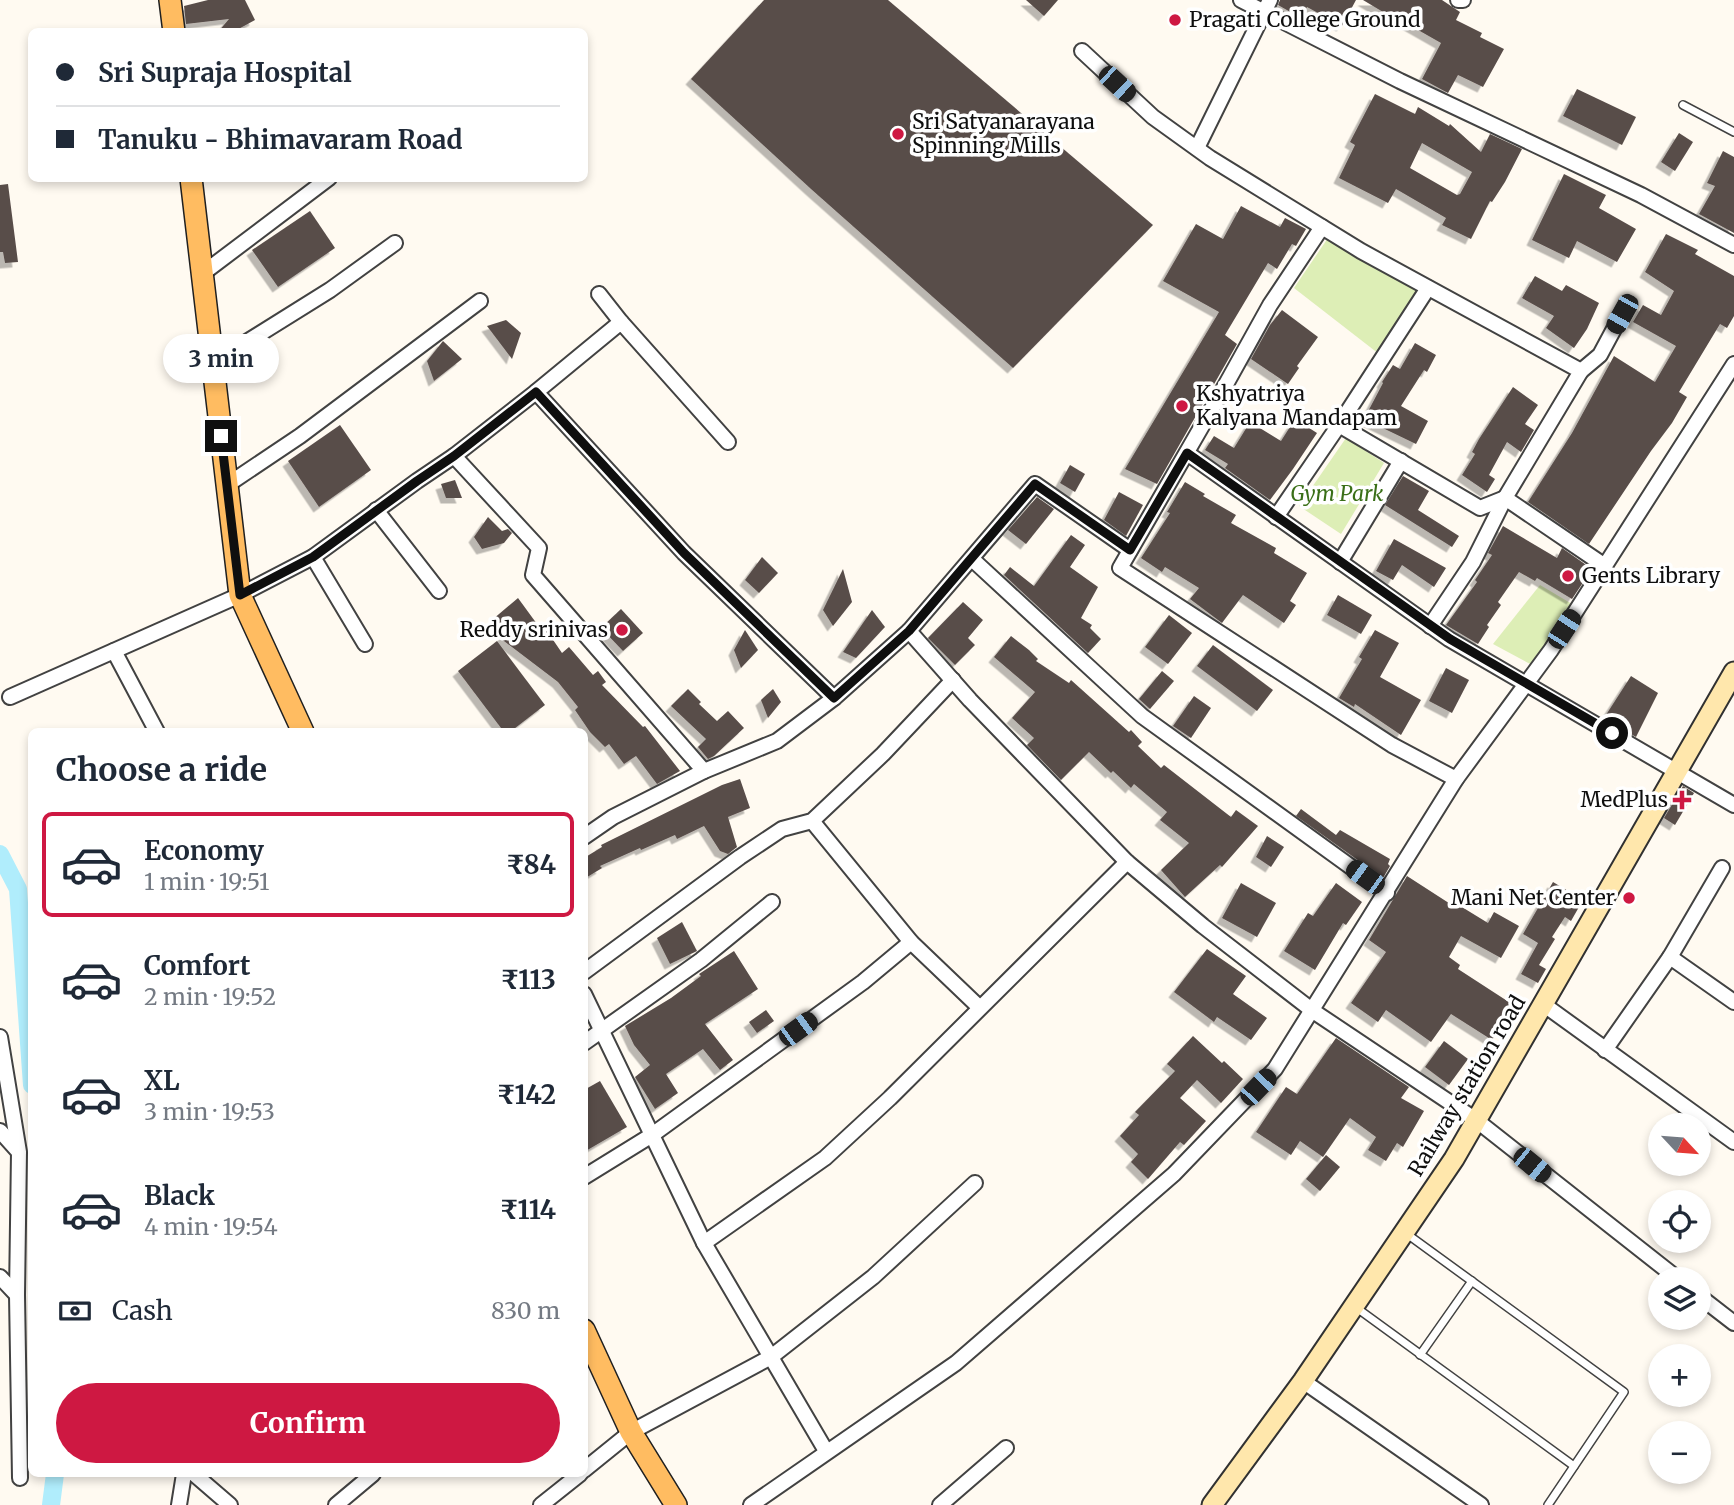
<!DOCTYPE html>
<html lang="en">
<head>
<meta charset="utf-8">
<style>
	body { margin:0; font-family:Merriweather,serif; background:#f2f2f3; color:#1f2937; height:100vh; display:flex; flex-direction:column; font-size:26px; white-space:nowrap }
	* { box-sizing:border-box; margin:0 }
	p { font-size:23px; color:#747a83 }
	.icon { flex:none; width:38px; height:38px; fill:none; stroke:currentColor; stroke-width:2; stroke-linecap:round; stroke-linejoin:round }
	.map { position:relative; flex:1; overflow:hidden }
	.sheet { position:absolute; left:28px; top:728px; width:560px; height:749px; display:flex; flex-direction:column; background:#fff; border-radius:10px; box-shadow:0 4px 10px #0003 }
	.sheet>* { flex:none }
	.hud { position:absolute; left:28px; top:28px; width:560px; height:154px; border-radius:10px; box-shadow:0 4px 10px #0003; display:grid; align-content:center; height:154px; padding:0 28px; background:#fff }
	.needle { width:46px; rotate:116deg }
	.controls { position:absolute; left:1648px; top:1113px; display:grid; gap:14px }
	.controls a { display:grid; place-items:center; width:63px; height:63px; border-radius:50%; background:#fff; box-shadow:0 4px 10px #0003; font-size:35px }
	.end { position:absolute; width:32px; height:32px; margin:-16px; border:9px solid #0f0f0f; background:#fff; box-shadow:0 0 0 4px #fff }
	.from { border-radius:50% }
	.bubble { position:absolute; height:49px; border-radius:24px; background:#fff; box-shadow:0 4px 10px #0003; font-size:23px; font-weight:700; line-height:49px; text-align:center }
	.car { position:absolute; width:21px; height:42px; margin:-21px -10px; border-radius:9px; box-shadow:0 0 5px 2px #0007; background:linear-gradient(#222 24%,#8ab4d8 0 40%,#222 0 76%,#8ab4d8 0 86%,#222 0) }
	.hud b { display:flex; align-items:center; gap:24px; height:66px; font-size:26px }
	.hud b+b { border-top:2px solid #e0e1e3 }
	.hud i { width:18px; height:18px; background:#1f2937 }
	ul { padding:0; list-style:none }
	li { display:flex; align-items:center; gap:21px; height:105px; margin:0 14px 10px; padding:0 14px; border:4px solid transparent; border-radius:10px }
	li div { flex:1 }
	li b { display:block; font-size:26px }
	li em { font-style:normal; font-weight:700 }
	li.on { border-color:#ce1842 }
	li>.icon { width:63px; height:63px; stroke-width:1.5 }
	h2 { padding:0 28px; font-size:32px; line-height:84px }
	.pay { display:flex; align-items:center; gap:18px; height:77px; padding:0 28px; font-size:26px }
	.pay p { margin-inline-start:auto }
	.action { display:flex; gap:14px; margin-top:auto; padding:14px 28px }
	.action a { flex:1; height:80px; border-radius:42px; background:#ce1842; color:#fff; font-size:28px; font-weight:700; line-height:80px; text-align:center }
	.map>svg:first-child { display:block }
	.green { fill:#ddeeb6 }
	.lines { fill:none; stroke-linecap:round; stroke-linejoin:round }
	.canal { stroke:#b0edfc; stroke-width:18 }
	.building { fill:#594d4a; fill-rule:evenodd; filter:url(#shadow) }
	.lane-casing { stroke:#424242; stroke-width:10 }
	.street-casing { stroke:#424242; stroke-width:18 }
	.secondary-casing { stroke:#313131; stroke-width:23 }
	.primary-casing { stroke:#202020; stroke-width:24 }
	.lane { stroke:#fff; stroke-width:7 }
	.street { stroke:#fff; stroke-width:14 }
	.secondary { stroke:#ffe7ac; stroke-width:19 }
	.primary { stroke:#ffbc61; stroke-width:21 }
	.route { stroke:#0f0f0f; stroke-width:9 }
	.poi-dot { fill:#ce1842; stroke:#fff; stroke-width:2.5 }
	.labels { text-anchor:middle; stroke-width:7; stroke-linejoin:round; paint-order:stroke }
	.poi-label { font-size:21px; fill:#0f0f0f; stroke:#fff; text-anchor:start }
	.park-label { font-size:21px; font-style:italic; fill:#3a6f18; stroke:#fff }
	.street-label { font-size:21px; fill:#0f0f0f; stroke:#fff }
</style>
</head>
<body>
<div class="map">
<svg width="1734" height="1505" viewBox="0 0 1734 1505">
	<defs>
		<filter id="shadow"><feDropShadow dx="-5.5" dy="5.5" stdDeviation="0" flood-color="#0004"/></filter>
	</defs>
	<rect width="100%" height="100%" fill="#fffaf1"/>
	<g class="green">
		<polygon points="1328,238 1417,291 1379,354 1294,288"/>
		<polygon points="1346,438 1384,463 1341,534 1299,506"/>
		<polygon points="1540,585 1572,604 1534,666 1493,644"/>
	</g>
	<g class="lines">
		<g class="canal">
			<polyline points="0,854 18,889 32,1085"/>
			<polyline points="51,1505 55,1474"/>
		</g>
	</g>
	<g class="building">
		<polygon points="208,0 245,0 255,20 233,32 218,32 229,19 186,24 184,6"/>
		<polygon points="764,0 888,0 1153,225 1013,368 811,189 691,79"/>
		<polygon points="1026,0 1058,0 1044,16"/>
		<polygon points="1280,0 1356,0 1342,26 1307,7 1301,18 1278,5"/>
		<polygon points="1363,0 1442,0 1460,12 1456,20 1482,33 1480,37 1504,49 1483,87 1458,75 1448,93 1422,79 1441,43 1397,18 1395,21 1382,14 1383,12"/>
		<polygon points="1577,89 1636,117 1622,145 1563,116"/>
		<path d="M1375 94 1415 114 1418 107 1449 126 1450 124 1481 152 1490 134 1522 149 1505 182 1492 202 1490 201 1471 239 1442 225 1446 218 1396 189 1388 203 1339 178 1355 145 1350 142ZM1422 143 1472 172 1460 194 1457 195 1410 168Z"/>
		<polygon points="1679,133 1693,142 1675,171 1661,162"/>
		<polygon points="1723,151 1734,157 1734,233 1699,214 1715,186 1707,183"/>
		<polygon points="1564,174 1606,195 1599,208 1636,229 1617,262 1577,241 1569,258 1532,240"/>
		<polygon points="8,184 18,262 5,263 3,252 0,252 0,185"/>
		<polygon points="1241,206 1280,227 1285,218 1306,229 1296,246 1292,244 1277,269 1268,263 1225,335 1237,344 1157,484 1125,469 1219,312 1163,281 1196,224 1223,239"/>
		<polygon points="310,211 335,248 278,287 252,250"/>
		<polygon points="1666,234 1698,250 1695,254 1734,276 1734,316 1727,328 1720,324 1679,392 1687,397 1672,423 1651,451 1589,544 1528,502 1572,433 1614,356 1655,382 1676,346 1633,322 1643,305 1661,315 1674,291 1645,272"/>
		<polygon points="1535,276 1562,291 1566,285 1599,303 1587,329 1574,348 1546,328 1554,316 1522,298"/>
		<polygon points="1282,310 1318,337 1297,366 1299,368 1288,384 1251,359 1270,325"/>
		<polygon points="506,320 521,333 512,359 487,326"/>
		<polygon points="443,341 462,359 434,381 427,361"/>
		<polygon points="1415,343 1436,355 1427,372 1424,370 1401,406 1428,421 1416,444 1364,419 1383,383 1382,382 1393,365 1400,369"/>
		<polygon points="1513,387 1538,405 1525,424 1534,430 1521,452 1507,442 1489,475 1495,479 1487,492 1462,475 1475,454 1472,452 1479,439"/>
		<polygon points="1295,419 1317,433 1293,469 1270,500 1225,468 1228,464 1205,450 1214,436 1234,448 1250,422 1281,441"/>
		<polygon points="340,425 371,470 319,507 288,461"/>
		<polygon points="1070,465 1085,474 1075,492 1060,483"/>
		<polygon points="1403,476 1429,491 1418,510 1459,536 1452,547 1385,505"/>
		<polygon points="455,480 462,498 446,498 441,484"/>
		<polygon points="1185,482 1205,494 1203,496 1236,515 1231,523 1276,548 1274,553 1307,573 1290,601 1296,605 1284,623 1243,595 1222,623 1190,599 1199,588 1165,567 1162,572 1141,558 1170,513 1167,512"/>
		<polygon points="1119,492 1143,505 1126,536 1104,520"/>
		<polygon points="1037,497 1054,509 1026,544 1008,530"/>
		<polygon points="488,517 502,531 508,529 512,533 504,543 482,549 474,537"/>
		<polygon points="1503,526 1557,558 1562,548 1592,569 1572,599 1537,578 1535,581 1519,572 1498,602 1501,605 1487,625 1489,627 1478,644 1446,625 1477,582 1475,580 1492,555 1488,553"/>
		<polygon points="1071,535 1085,545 1070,567 1098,587 1081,618 1092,625 1090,628 1101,639 1088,653 1004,575 1010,567 1034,586"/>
		<polygon points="1394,539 1446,568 1434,587 1402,565 1393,580 1376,571"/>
		<polygon points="762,557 778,573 759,593 745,580"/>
		<polygon points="843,569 852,602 833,626 823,610"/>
		<polygon points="1338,595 1372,615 1361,634 1327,615"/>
		<polygon points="518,598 537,624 538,622 547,631 562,653 569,647 593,675 598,671 606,682 602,685 643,727 645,726 680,771 657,784 636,756 624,764 609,744 605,747 590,732 575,710 578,707 558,682 500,638 505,634 492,620"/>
		<polygon points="963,602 983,620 968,638 975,645 955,665 928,638"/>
		<polygon points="621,609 643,633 623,651 601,628"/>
		<polygon points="872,610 885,627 856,658 843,652"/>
		<polygon points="1169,615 1192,633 1168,664 1145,647"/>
		<polygon points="745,630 758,650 741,668 734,650"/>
		<polygon points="1375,630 1399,643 1380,677 1421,700 1401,735 1355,704 1354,707 1339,698 1362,659 1359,657"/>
		<polygon points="1011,636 1029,650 1038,659 1036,661 1069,683 1071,680 1129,732 1131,730 1142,742 1138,746 1161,768 1164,765 1231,817 1236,810 1258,826 1222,867 1220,865 1185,897 1161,870 1189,843 1160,820 1167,812 1134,784 1131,788 1113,771 1111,773 1089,752 1061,780 1027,745 1034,738 1012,718 1035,692 994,657"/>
		<polygon points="497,641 545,705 510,732 504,732 458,671"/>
		<polygon points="1213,645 1273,690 1257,711 1197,666"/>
		<polygon points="1446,668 1469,680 1452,713 1429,701"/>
		<polygon points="1162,671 1174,681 1150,709 1139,699"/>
		<polygon points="1631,676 1658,693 1636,737 1604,718"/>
		<polygon points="688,689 701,702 699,704 717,721 728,711 744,728 714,756 708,759 698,747 706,739 671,706"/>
		<polygon points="773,689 781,702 768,718 761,700"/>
		<polygon points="1194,696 1211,708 1191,738 1173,726"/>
		<polygon points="740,779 750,808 728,817 737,847 728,854 720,851 704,826 677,839 675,835 641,850 640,848 600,866 602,868 584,879 584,858 602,847 601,845 722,785"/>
		<polygon points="1683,786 1694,793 1675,825 1664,818"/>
		<polygon points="1301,809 1336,835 1340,830 1390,859 1388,864 1390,866 1383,878 1296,816"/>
		<polygon points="1267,836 1284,847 1271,867 1256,857"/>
		<polygon points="1407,876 1455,907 1457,904 1488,923 1494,912 1519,926 1501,958 1461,936 1449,957 1460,965 1458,969 1515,1006 1492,1040 1451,1014 1431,1042 1386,1010 1378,1022 1351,1003 1386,952 1369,940"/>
		<polygon points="1553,882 1583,900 1571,921 1565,917 1552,937 1555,939 1539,965 1546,969 1538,983 1521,974 1538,943 1523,934"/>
		<polygon points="1241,883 1276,903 1257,937 1222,918"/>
		<polygon points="1336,883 1362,902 1346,925 1343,923 1315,970 1284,951 1308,913 1313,916"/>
		<polygon points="682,922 697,951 670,964 657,938"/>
		<polygon points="1207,949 1246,976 1233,994 1267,1018 1251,1040 1217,1017 1214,1022 1174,992"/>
		<polygon points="734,951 758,989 705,1024 733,1060 720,1070 703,1049 666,1074 678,1093 655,1109 635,1077 650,1065 634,1045 625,1026 671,998 701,976 699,974"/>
		<polygon points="766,1010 774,1021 757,1033 749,1022"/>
		<polygon points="1193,1036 1222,1063 1224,1061 1243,1079 1221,1103 1197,1080 1180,1098 1206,1121 1184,1145 1180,1142 1148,1179 1131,1162 1138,1154 1120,1136 1139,1115 1135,1112 1175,1071 1167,1064"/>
		<polygon points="1336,1038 1409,1087 1401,1098 1424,1111 1403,1147 1397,1143 1386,1161 1368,1150 1376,1137 1350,1118 1323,1157 1300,1141 1291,1155 1256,1132 1286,1087 1297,1094"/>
		<polygon points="1444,1041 1468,1059 1449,1085 1425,1067"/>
		<polygon points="600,1081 627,1127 584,1152 584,1090"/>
		<polygon points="1326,1155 1340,1167 1320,1191 1306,1179"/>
	</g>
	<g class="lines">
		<g class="lane-casing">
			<g id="lane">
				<polyline points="1683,105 1734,132"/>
				<polyline points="1407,1234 1624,1392 1548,1505"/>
				<polyline points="1354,1306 1574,1466"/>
				<polyline points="1420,1355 1472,1281"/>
			</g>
		</g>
		<g class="street-casing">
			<g id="street">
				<polyline points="1241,0 1400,81 1641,195 1734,245"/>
				<polyline points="1458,0 1463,0"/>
				<polyline points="1082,51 1153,117 1210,158 1361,251 1581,371 1505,498 1605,566"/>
				<polyline points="1197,148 1270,0"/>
				<polyline points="1322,227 1270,305 1225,386 1120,568 1392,745 1456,779"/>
				<polyline points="202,274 329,178"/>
				<polyline points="1428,288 1339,425 1480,508 1505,498"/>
				<polyline points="599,294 621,322"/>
				<polyline points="213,363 330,290 395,243"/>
				<polyline points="1581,371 1600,355 1622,314"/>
				<polyline points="728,442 621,322 536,392 684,553 834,698"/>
				<polyline points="1187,453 1449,639 1734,805"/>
				<polyline points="454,456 536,392"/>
				<polyline points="227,485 300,436 480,301"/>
				<polyline points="376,510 439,591"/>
				<polyline points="1276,517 1339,425"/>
				<polyline points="1130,550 1035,484 909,631 970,700 1127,862 1203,926 1313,1011 1476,1120 1678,1279"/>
				<polyline points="313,557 365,644"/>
				<polyline points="972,559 1142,716 1387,893"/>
				<polyline points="1340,562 1401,461"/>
				<polyline points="1430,626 1473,562 1505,498"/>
				<polyline points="114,651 157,732"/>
				<polyline points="10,697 240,595 313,557 417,481 454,456 539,548 533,575 704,771"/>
				<polyline points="812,821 911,942 979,1007"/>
				<polyline points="584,837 613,817 704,771 777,741 834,698 909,631"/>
				<polyline points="1670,957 1734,1002"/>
				<polyline points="584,972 740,857 782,829 812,821 883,754 953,680"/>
				<polyline points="584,994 704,1243 826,1451"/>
				<polyline points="1543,1004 1734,1142"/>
				<polyline points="0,1037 19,1152 17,1295 20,1478"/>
				<polyline points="584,1043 701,960 772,902"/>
				<polyline points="1605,1050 1670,957 1722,868"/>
				<polyline points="0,1131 18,1151"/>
				<polyline points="584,1177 652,1135 863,982 911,942"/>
				<polyline points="704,1243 825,1158 890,1098 1127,862"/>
				<polyline points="0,1277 17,1295"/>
				<polyline points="1699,1296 1734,1323"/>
				<polyline points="1303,1381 1481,1505"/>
				<polyline points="584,1470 631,1432 771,1357 873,1277 975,1183"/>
				<polyline points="194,1474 230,1505"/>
				<polyline points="179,1505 184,1474"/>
				<polyline points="336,1505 373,1474"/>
				<polyline points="541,1505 580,1474"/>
				<polyline points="751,1505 956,1363 1174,1174 1275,1069 1456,779 1551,650 1734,364"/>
				<polyline points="940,1505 1006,1448"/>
			</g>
		</g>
		<g class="secondary-casing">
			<polyline id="secondary" points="1212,1505 1303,1381 1454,1159 1734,672"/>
		</g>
		<g class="primary-casing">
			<g id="primary">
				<polyline points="170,0 174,32"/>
				<polyline points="191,178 240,595 303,732"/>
				<polyline points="584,1330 631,1432 676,1505"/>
			</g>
		</g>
		<use href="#lane" class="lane"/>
		<use href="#street" class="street"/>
		<use href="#secondary" class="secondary"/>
		<use href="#primary" class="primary"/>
	</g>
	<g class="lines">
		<polyline class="route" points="221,436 240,595 313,557 417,481 454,456 536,392 684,553 834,698 909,631 1035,484 1130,550 1187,453 1450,639 1612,733"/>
	</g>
	<g class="poi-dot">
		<circle cx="1175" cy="20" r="7"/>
		<circle cx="898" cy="134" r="7"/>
		<circle cx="1182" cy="406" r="7"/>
		<circle cx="1568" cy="576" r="7"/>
		<circle cx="622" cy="630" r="7"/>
		<path d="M1678.5 789.5h7v7h7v7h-7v7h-7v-7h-7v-7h7z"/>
		<circle cx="1629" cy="898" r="7"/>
	</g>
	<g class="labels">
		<g class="poi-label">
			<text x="1189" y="27">Pragati College Ground</text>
			<text x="912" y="129">Sri Satyanarayana<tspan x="912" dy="24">Spinning Mills</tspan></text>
			<text x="1196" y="401">Kshyatriya<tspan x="1196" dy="24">Kalyana Mandapam</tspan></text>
			<text x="1582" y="583">Gents Library</text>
			<text x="608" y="637" text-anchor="end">Reddy srinivas</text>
			<text x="1668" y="807" text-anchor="end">MedPlus</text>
			<text x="1615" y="905" text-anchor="end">Mani Net Center</text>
		</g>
		<g class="park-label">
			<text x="1337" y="501">Gym Park</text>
		</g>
		<g class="street-label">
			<text transform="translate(1467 1086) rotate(-59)" y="7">Railway station road</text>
		</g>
	</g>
</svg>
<div class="controls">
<a><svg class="needle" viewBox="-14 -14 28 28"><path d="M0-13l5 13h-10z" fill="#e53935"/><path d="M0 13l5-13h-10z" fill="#747a83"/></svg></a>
<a><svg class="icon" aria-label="locate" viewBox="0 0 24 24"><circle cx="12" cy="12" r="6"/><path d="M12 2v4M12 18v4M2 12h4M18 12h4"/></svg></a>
<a><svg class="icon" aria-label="layers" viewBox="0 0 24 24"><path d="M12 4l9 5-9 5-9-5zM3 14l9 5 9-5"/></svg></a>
<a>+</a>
<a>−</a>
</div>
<i class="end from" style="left:1612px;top:733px"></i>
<i class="end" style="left:221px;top:436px"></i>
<div class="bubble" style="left:163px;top:334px;width:116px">3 min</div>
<i class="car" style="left:1117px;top:84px;rotate:133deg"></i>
<i class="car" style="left:1622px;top:314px;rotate:209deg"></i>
<i class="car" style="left:1564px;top:629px;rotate:33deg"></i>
<i class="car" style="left:1365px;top:877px;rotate:306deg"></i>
<i class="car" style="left:798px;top:1029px;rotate:54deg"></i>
<i class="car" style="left:1258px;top:1087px;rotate:44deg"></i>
<i class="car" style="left:1532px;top:1165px;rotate:129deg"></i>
<div class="hud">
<b><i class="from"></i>Sri Supraja Hospital</b>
<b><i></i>Tanuku - Bhimavaram Road</b>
</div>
<section class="sheet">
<h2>Choose a ride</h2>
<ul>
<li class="on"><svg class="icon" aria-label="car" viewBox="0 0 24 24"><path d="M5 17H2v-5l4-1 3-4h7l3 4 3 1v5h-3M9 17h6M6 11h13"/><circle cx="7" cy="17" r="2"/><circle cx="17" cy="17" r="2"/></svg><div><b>Economy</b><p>1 min · 19:51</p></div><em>₹84</em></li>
<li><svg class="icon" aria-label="car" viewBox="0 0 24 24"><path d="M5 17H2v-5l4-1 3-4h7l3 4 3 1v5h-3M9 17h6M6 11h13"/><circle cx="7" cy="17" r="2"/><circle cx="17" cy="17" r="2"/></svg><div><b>Comfort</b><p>2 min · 19:52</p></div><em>₹113</em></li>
<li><svg class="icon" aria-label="car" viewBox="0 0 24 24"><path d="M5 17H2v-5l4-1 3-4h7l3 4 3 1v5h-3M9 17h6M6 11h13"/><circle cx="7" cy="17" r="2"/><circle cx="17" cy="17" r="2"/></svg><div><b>XL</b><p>3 min · 19:53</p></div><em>₹142</em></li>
<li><svg class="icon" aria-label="car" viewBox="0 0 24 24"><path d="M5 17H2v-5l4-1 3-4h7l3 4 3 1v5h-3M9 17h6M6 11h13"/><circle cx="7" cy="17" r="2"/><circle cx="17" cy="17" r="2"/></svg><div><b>Black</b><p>4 min · 19:54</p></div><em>₹114</em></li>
</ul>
<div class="pay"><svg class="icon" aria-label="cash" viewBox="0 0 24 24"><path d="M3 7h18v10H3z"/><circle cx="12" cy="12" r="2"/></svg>Cash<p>830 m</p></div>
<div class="action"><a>Confirm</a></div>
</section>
</div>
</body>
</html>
